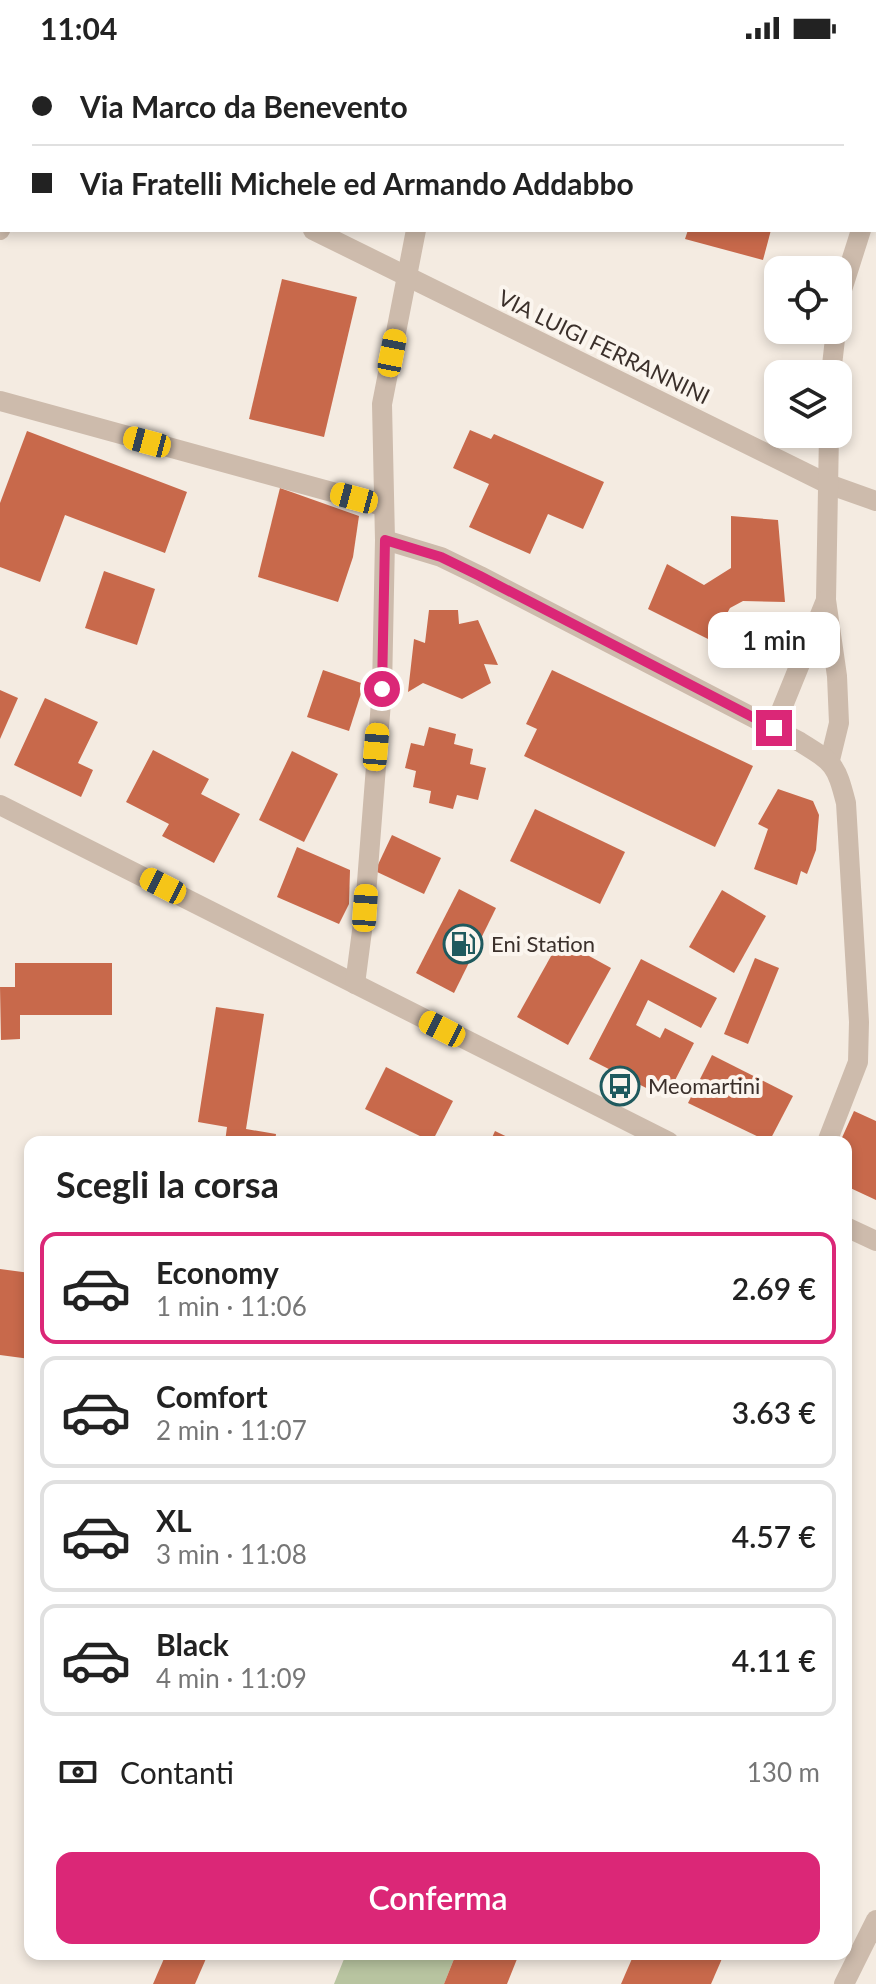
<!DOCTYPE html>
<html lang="it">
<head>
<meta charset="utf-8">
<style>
	body { margin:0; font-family:Lato,sans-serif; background:#f6f6f6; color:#222; height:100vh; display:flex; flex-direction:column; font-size:30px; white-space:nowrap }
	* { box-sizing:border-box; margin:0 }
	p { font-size:26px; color:#767676 }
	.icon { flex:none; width:44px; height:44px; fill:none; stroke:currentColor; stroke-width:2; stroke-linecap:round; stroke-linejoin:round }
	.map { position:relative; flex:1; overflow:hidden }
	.sheet { position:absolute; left:24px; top:1080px; width:828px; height:824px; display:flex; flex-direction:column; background:#fff; border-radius:16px; box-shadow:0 4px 12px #0003 }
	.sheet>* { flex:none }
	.banner { position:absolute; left:0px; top:0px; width:876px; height:176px; box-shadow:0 4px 12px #0003; display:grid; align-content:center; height:176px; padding:0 32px; background:#fff }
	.tools { position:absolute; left:764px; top:200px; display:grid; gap:16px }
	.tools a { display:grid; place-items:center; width:88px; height:88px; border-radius:16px; background:#fff; box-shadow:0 4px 12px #0003; font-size:40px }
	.end { position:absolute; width:36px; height:36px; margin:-18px; border:10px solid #db2777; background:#fff; box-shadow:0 0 0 4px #fff }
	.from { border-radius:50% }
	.bubble { position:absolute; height:56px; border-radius:16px; background:#fff; box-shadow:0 4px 12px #0003; font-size:26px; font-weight:600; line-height:56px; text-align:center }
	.car { position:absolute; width:24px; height:48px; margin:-24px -12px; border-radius:10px; box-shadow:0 0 6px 2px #0007; background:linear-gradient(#f5c518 24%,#345 0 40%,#f5c518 0 76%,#345 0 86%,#f5c518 0) }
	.banner b { display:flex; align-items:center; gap:28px; height:76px; font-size:30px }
	.banner b+b { border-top:2px solid #e0e0e0 }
	.banner i { width:20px; height:20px; background:#222 }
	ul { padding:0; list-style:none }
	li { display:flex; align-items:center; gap:24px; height:112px; margin:0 16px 12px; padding:0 16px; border:4px solid #e0e0e0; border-radius:16px }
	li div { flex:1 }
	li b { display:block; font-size:30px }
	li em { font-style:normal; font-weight:600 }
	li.on { border-color:#db2777 }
	li>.icon { width:72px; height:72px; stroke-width:1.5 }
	h2 { padding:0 32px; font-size:36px; line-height:96px }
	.pay { display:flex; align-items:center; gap:20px; height:88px; padding:0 32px; font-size:30px }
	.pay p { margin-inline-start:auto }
	.cta { display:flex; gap:16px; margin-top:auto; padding:16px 32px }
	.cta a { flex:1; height:92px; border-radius:16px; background:#db2777; color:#fff; font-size:32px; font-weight:600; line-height:92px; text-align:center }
	.status { display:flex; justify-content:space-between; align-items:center; height:56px; padding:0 40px; background:#fff; direction:ltr }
	.status svg { height:22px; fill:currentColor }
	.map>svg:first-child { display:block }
	.green { fill:#b8c4a0 }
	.building { fill:#c8694b }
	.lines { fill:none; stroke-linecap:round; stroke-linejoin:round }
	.minor { stroke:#cdbbac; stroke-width:20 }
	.route { stroke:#db2777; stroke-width:10 }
	.labels { text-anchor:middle; stroke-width:8; stroke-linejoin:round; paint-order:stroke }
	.street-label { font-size:22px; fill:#3b302b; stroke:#fbf5ee }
	.poi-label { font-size:22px; fill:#3b302b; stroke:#fbf5ee; text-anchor:start }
</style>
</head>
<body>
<div class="status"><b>11:04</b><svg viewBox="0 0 49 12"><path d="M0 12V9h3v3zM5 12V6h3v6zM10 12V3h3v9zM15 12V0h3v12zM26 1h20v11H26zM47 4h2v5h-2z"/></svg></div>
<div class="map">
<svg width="876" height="1928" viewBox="0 0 876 1928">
	<rect width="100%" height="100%" fill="#f4ebe1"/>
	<polygon class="green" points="346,1898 456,1898 444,1928 334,1928"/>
	<g class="building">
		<polygon points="688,174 771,174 763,204 685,183"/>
		<polygon points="282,223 357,241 324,381 249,363"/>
		<polygon points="470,374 491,383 494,378 604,426 583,473 548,458 530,498 469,471 489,428 453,412"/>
		<polygon points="27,375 187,436 165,497 65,459 40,526 0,511 0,447"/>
		<polygon points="280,432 359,460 353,501 338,546 258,521"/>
		<polygon points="731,460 778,464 785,546 743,545 730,552 712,585 648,553 667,508 704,529 731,512"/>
		<polygon points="104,515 155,533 137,589 85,572"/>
		<polygon points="429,554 458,554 459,568 478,564 498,609 484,608 491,627 462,643 423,627 408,636 414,583 425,587"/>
		<polygon points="323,614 364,628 349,675 307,661"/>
		<polygon points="552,614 753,710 715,791 524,700 537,673 526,668"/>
		<polygon points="0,634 18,642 0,683"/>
		<polygon points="45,642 98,666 78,707 93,714 81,741 14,709"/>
		<polygon points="429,671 456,678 454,688 473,693 470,708 486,712 478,744 457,739 453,753 429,747 431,735 413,731 416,715 405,712 411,687 424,690"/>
		<polygon points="153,694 209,723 201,738 240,758 214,807 162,780 169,768 126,746"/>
		<polygon points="292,695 338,718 304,786 259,764"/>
		<polygon points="778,733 813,745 819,759 816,794 807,818 801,815 797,829 754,813 768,773 758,768"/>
		<polygon points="535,753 625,796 600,848 510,805"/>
		<polygon points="392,779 441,802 424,838 375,815"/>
		<polygon points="297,791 350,814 349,848 339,868 277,841"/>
		<polygon points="459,833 496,852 454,937 416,917"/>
		<polygon points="722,834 766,860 734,917 689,891"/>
		<polygon points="560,884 611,912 568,989 517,961"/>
		<polygon points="755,902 779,912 748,988 724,978"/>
		<polygon points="641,903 717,942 701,972 648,944 636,969 660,982 665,972 694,987 666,1042 589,1003"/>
		<polygon points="15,907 112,907 112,959 20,959 20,983 1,984 0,931 15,931"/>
		<polygon points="216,951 264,958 246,1073 276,1078 275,1086 225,1086 227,1071 198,1066"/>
		<polygon points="712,999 793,1040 769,1086 688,1047"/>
		<polygon points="386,1011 453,1045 432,1086 365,1053"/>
		<polygon points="854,1055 876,1065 876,1144 846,1130 846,1086 840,1086"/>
		<polygon points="495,1075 518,1086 490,1086"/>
		<polygon points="0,1213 30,1217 30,1303 0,1299"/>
		<polygon points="166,1898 208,1898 195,1928 153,1928"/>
		<polygon points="456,1898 519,1898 507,1928 444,1928"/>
		<polygon points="634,1898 724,1898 711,1928 621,1928"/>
	</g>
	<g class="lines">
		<g class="minor">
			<polyline points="448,2 449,0"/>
			<polyline points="0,25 2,26"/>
			<polyline points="874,133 876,127"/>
			<polyline points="0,174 2,169"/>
			<polyline points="313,174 828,428 876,445"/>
			<polyline points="838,258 841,237 861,174"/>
			<polyline points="831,318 836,274"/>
			<polyline points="0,345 383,450"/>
			<polyline points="829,378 826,544 837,620 839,667 830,704"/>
			<path d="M385 484 441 501 480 520 800 686C834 707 836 708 846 747L859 966 858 1006 827 1086"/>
			<polyline points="774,672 826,544"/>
			<polyline points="0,749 669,1086"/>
			<polyline points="355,928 365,852 382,633 385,484 382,348 416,174"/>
			<polyline points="846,1171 876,1185"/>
			<polyline points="844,1928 876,1864"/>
		</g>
	</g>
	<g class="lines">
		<polyline class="route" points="382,633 385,484 441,501 480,520 774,672"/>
	</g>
	<defs>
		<g id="fuel-ring" transform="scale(2)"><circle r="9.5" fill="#fbf5ee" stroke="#1f5a5e" stroke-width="1.5"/><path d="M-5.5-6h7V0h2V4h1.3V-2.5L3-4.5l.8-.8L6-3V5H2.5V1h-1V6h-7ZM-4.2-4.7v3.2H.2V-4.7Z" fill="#1f5a5e"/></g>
		<g id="bus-ring" transform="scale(2)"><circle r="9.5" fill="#fbf5ee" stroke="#1f5a5e" stroke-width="1.5"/><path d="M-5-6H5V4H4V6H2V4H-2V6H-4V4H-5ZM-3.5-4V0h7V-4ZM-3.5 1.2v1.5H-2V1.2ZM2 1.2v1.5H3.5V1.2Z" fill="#1f5a5e"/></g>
	</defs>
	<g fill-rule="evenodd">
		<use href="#fuel-ring" x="463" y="888"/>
		<use href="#bus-ring" x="620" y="1030"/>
	</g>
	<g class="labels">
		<g class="street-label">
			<text transform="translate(604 291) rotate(26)" y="8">VIA LUIGI FERRANNINI</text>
		</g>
		<g class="poi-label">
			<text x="491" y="896">Eni Station</text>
			<text x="648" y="1038">Meomartini</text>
		</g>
	</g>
</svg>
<div class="tools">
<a><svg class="icon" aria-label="locate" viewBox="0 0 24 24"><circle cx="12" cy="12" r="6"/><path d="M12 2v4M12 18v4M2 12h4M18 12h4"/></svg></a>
<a><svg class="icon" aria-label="layers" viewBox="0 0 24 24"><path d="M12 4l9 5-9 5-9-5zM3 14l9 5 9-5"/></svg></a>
</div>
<i class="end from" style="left:382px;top:633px"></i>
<i class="end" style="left:774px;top:672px"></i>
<div class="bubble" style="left:708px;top:556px;width:132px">1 min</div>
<i class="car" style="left:392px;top:297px;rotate:11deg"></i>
<i class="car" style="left:147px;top:386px;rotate:285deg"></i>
<i class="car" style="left:354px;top:442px;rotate:285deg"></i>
<i class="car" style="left:376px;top:691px;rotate:5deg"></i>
<i class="car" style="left:163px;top:830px;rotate:297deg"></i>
<i class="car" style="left:365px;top:852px;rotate:4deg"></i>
<i class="car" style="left:442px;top:973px;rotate:297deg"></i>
<div class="banner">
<b><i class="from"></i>Via Marco da Benevento</b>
<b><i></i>Via Fratelli Michele ed Armando Addabbo</b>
</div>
<section class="sheet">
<h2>Scegli la corsa</h2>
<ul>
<li class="on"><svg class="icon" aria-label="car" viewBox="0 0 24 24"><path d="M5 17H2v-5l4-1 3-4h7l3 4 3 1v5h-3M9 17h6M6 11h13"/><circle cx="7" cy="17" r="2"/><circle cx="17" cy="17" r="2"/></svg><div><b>Economy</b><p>1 min · 11:06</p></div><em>2.69 €</em></li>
<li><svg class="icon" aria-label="car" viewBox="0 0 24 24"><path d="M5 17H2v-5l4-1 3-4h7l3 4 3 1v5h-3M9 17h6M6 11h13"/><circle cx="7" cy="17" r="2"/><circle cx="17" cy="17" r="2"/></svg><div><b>Comfort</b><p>2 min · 11:07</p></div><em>3.63 €</em></li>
<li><svg class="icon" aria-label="car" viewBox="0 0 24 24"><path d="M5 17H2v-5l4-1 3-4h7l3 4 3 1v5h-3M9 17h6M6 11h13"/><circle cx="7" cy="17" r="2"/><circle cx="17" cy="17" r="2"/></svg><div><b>XL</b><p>3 min · 11:08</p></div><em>4.57 €</em></li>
<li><svg class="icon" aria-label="car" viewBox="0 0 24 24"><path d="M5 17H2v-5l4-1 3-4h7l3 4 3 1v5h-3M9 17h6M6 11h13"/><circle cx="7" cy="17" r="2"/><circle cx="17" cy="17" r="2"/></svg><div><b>Black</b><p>4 min · 11:09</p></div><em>4.11 €</em></li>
</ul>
<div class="pay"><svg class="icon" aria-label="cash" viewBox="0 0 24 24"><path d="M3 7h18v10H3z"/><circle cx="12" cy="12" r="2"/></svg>Contanti<p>130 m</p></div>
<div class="cta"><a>Conferma</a></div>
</section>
</div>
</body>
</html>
